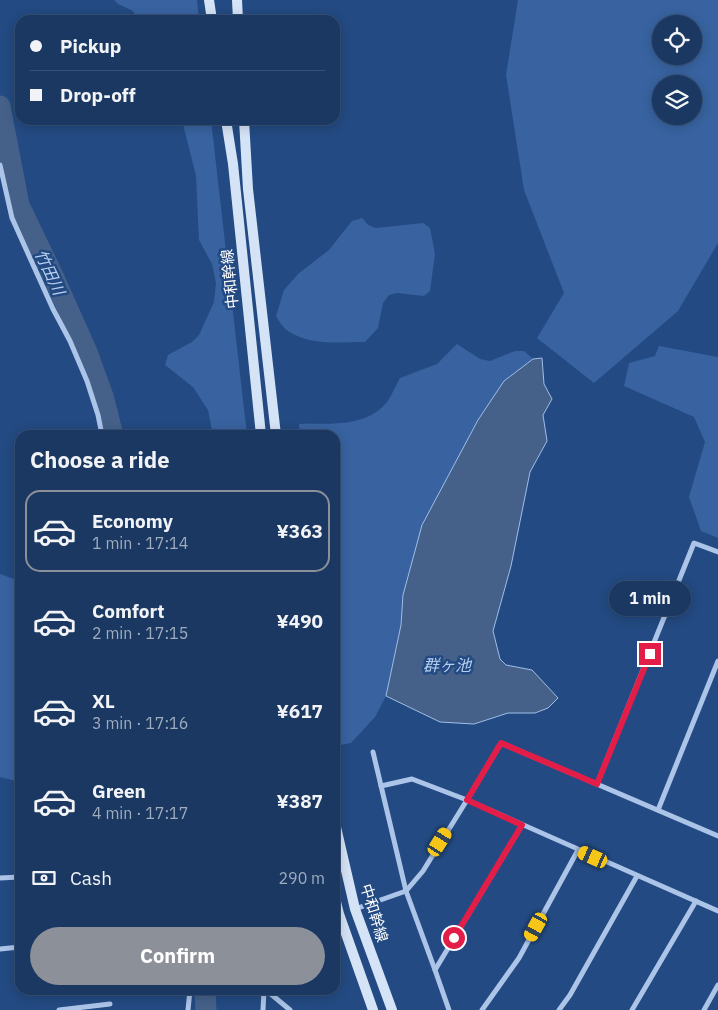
<!DOCTYPE html>
<html lang="en">
<head>
<meta charset="utf-8">
<style>
	body { margin:0; font-family:"IBM Plex Sans","Noto Sans JP",sans-serif; background:#233f68; color:#f1f3f6; height:100vh; display:flex; flex-direction:column; font-size:19px; white-space:nowrap }
	* { box-sizing:border-box; margin:0 }
	p { font-size:16px; color:#9facbe }
	.icon { flex:none; width:28px; height:28px; fill:none; stroke:currentColor; stroke-width:2; stroke-linecap:round; stroke-linejoin:round }
	.map { position:relative; flex:1; overflow:hidden }
	.drawer { position:absolute; left:15px; top:430px; width:325px; height:565px; display:flex; flex-direction:column; background:#1a3862; border-radius:15px; box-shadow:0 2px 12px #0003,0 0 0 1px #385277 }
	.drawer>* { flex:none }
	.hud { position:absolute; left:15px; top:15px; width:325px; height:110px; border-radius:15px; box-shadow:0 2px 12px #0003,0 0 0 1px #385277; display:grid; align-content:center; height:110px; padding:0 15px; background:#1a3862 }
	.fabs { position:absolute; left:652px; top:15px; display:grid; gap:10px }
	.fabs a { display:grid; place-items:center; width:50px; height:50px; border-radius:50%; background:#1a3862; box-shadow:0 2px 12px #0003,0 0 0 1px #385277; font-size:25px }
	.end { position:absolute; width:22px; height:22px; margin:-11px; border:6px solid #e11d48; background:#fff; box-shadow:0 0 0 2px #fff }
	.from { border-radius:50% }
	.bubble { position:absolute; height:35px; border-radius:18px; background:#1a3862; box-shadow:0 2px 12px #0003,0 0 0 1px #385277; font-size:16px; font-weight:700; line-height:35px; text-align:center }
	.car { position:absolute; width:15px; height:30px; margin:-15px -8px; border-radius:6px; box-shadow:0 0 4px 1px #0007; background:linear-gradient(#f5c518 24%,#345 0 40%,#f5c518 0 76%,#345 0 86%,#f5c518 0) }
	.hud b { display:flex; align-items:center; gap:18px; height:48px; font-size:19px }
	.hud b+b { border-top:1px solid #385277 }
	.hud i { width:12px; height:12px; background:#f1f3f6 }
	ul { padding:0; list-style:none }
	li { display:flex; align-items:center; gap:15px; height:82px; margin:0 10px 8px; padding:0 5px; border:2px solid transparent; border-radius:15px }
	li div { flex:1 }
	li b { display:block; font-size:19px }
	li em { font-style:normal; font-weight:700 }
	li.current { border-color:#8c9099 }
	li>.icon { width:45px; height:45px; stroke-width:1.5 }
	h2 { padding:0 15px; font-size:22px; line-height:60px }
	.pay { display:flex; align-items:center; gap:12px; height:55px; padding:0 15px; font-size:19px }
	.pay p { margin-inline-start:auto }
	.button { display:flex; gap:10px; margin-top:auto; padding:10px 15px }
	.button a { flex:1; height:58px; border-radius:30px; background:#8c9099; color:#fff; font-size:20px; font-weight:700; line-height:58px; text-align:center }
	.map>svg:first-child { display:block }
	.green { fill:#3863a0; fill-rule:evenodd }
	.water { fill:#456189; stroke:#9fbfe8 }
	.lines { fill:none; stroke-linecap:round; stroke-linejoin:round }
	.river { stroke:#456189; stroke-width:21 }
	.street { stroke:#abc4e8; stroke-width:5 }
	.secondary { stroke:#d5e3f6; stroke-width:10 }
	.route { stroke:#e11d48; stroke-width:6 }
	.labels { text-anchor:middle; stroke-width:5; stroke-linejoin:round; paint-order:stroke }
	.street-label { font-size:15px; fill:#fff; stroke:#234a82 }
	.water-label { font-size:16px; font-style:italic; fill:#b7cfef; stroke:#234a82 }
</style>
</head>
<body>
<div class="map">
<svg width="718" height="1010" viewBox="0 0 718 1010">
	<rect width="100%" height="100%" fill="#234a82"/>
	<g class="green">
		<polygon points="114,0 197,0 199,20 137,20 133,11 118,4"/>
		<path d="M518 0H718V243L678 311 594 383 537 338 564 293 524 190 506 75ZM661 24H694V56H661ZM661 84H694V116H661Z"/>
		<polygon points="182,120 211,120 247,435 213,435 208,410 193,387 165,365 168,355 192,342 199,335 214,302 216,283 212,264 199,240 196,176"/>
		<path d="M362 218 368 225 376 228 423 223 430 228 435 254 430 291 424 296 397 293 389 295 383 303 378 328 365 342C339 342 311 346 288 331 283 328 279 321 276 316L284 290 298 274 329 250 352 221Z"/>
		<path d="M457 344 480 359 490 361 515 351H524L533 359 504 381 403 595 401 625 386 696 375 717 351 743 335 746V435H300L299 424C328 423 367 428 387 402 392 395 396 385 400 378L437 364Z"/>
		<polygon points="659,346 718,357 718,538 701,531 689,497 705,442 694,417 624,386 629,363 655,356"/>
		<polygon points="0,574 20,581 20,782 0,777"/>
	</g>
	<polygon class="water" points="542,358 544,384 552,399 543,415 547,441 530,472 511,566 493,631 500,659 506,665 532,670 558,698 548,708 535,713 508,713 474,724 440,722 386,696 401,625 403,595 422,525 478,420 504,381 533,359"/>
	<g class="lines">
		<g class="river">
			<polyline points="0,106 19,205 54,278 87,352 103,396 113,435"/>
			<polyline points="205,990 206,1010"/>
		</g>
		<g class="street">
			<polyline points="0,165 12,218 53,309 70,341 87,381 98,415 102,435"/>
			<polyline points="373,752 406,891 435,970"/>
			<polyline points="597,784 694,543 718,552"/>
			<polyline points="381,786 412,779 467,800 718,911"/>
			<polyline points="658,810 718,661"/>
			<polyline points="0,878 20,877"/>
			<polyline points="355,909 406,891 423,871 467,800 501,743 718,836"/>
			<polyline points="0,949 20,947"/>
			<polyline points="266,990 290,1010"/>
			<polyline points="59,1010 110,1004"/>
			<polyline points="188,1010 190,990"/>
			<polyline points="263,1010 264,990"/>
			<polyline points="449,1010 435,970 522,825"/>
			<polyline points="482,1010 519,958 578,850"/>
			<polyline points="559,1010 570,995 637,876"/>
			<polyline points="632,1010 696,901"/>
			<polyline points="704,1010 718,985"/>
		</g>
		<g class="secondary">
			<polyline points="209,0 212,20"/>
			<polyline points="237,0 238,20"/>
			<polyline points="226,120 233,164 261,435"/>
			<polyline points="244,120 248,189 276,435"/>
			<polyline points="335,823 355,909 392,1010"/>
			<polyline points="335,898 339,914 373,1010"/>
		</g>
	</g>
	<g class="lines">
		<polyline class="route" points="454,938 522,825 467,800 501,743 597,784 650,654"/>
	</g>
	<g class="labels">
		<g class="street-label">
			<text transform="translate(230 279) rotate(-96)" y="5">中和幹線</text>
			<text transform="translate(374 913) rotate(73)" y="5">中和幹線</text>
		</g>
		<g class="water-label">
			<text transform="translate(50 272) rotate(65)" y="6">竹田川</text>
			<text x="447" y="671">群ヶ池</text>
		</g>
	</g>
</svg>
<div class="fabs">
<a><svg class="icon" aria-label="locate" viewBox="0 0 24 24"><circle cx="12" cy="12" r="6"/><path d="M12 2v4M12 18v4M2 12h4M18 12h4"/></svg></a>
<a><svg class="icon" aria-label="layers" viewBox="0 0 24 24"><path d="M12 4l9 5-9 5-9-5zM3 14l9 5 9-5"/></svg></a>
</div>
<i class="end from" style="left:454px;top:938px"></i>
<i class="end" style="left:650px;top:654px"></i>
<div class="bubble" style="left:609px;top:581px;width:82px">1 min</div>
<i class="car" style="left:440px;top:842px;rotate:32deg"></i>
<i class="car" style="left:593px;top:857px;rotate:294deg"></i>
<i class="car" style="left:536px;top:927px;rotate:209deg"></i>
<div class="hud">
<b><i class="from"></i>Pickup</b>
<b><i></i>Drop-off</b>
</div>
<section class="drawer">
<h2>Choose a ride</h2>
<ul>
<li class="current"><svg class="icon" aria-label="car" viewBox="0 0 24 24"><path d="M5 17H2v-5l4-1 3-4h7l3 4 3 1v5h-3M9 17h6M6 11h13"/><circle cx="7" cy="17" r="2"/><circle cx="17" cy="17" r="2"/></svg><div><b>Economy</b><p>1 min · 17:14</p></div><em>¥363</em></li>
<li><svg class="icon" aria-label="car" viewBox="0 0 24 24"><path d="M5 17H2v-5l4-1 3-4h7l3 4 3 1v5h-3M9 17h6M6 11h13"/><circle cx="7" cy="17" r="2"/><circle cx="17" cy="17" r="2"/></svg><div><b>Comfort</b><p>2 min · 17:15</p></div><em>¥490</em></li>
<li><svg class="icon" aria-label="car" viewBox="0 0 24 24"><path d="M5 17H2v-5l4-1 3-4h7l3 4 3 1v5h-3M9 17h6M6 11h13"/><circle cx="7" cy="17" r="2"/><circle cx="17" cy="17" r="2"/></svg><div><b>XL</b><p>3 min · 17:16</p></div><em>¥617</em></li>
<li><svg class="icon" aria-label="car" viewBox="0 0 24 24"><path d="M5 17H2v-5l4-1 3-4h7l3 4 3 1v5h-3M9 17h6M6 11h13"/><circle cx="7" cy="17" r="2"/><circle cx="17" cy="17" r="2"/></svg><div><b>Green</b><p>4 min · 17:17</p></div><em>¥387</em></li>
</ul>
<div class="pay"><svg class="icon" aria-label="cash" viewBox="0 0 24 24"><path d="M3 7h18v10H3z"/><circle cx="12" cy="12" r="2"/></svg>Cash<p>290 m</p></div>
<div class="button"><a>Confirm</a></div>
</section>
</div>
</body>
</html>
